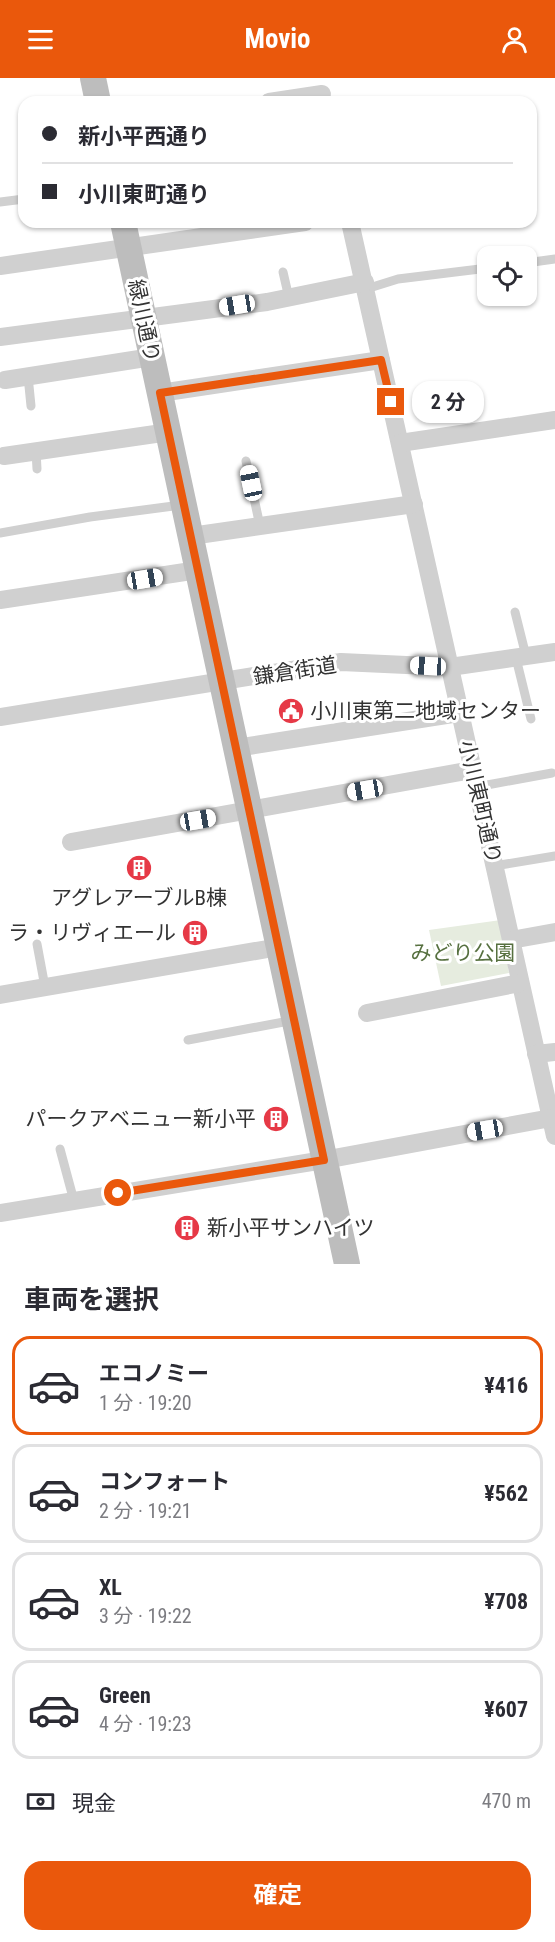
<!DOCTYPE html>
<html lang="ja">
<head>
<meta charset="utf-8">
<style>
	body { margin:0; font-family:"Roboto Condensed","Noto Sans JP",sans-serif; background:#f2f2f3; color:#2b2b33; height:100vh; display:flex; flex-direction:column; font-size:22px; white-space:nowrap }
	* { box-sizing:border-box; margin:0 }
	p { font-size:20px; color:#7c7c81 }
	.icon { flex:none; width:33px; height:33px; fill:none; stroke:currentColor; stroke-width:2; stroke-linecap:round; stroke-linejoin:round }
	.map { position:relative; height:1186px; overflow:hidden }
	.side { display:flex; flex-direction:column; background:#fff; flex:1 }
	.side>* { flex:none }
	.top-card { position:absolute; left:18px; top:18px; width:519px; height:132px; border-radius:18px; box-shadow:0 2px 4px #0004; display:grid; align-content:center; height:132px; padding:0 24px; background:#fff }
	.fabs { position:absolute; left:477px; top:168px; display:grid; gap:12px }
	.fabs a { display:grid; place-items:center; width:60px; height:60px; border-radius:12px; background:#fff; box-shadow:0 2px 4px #0004; font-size:30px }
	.end { position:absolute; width:27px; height:27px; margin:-14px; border:8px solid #ea580c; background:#fff; box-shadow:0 0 0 3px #fff }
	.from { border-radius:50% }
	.bubble { position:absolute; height:42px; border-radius:18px; background:#fff; box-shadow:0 2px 4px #0004; font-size:20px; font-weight:700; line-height:42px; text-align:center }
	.car { position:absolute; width:18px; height:36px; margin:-18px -9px; border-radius:8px; box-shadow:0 0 4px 2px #0007; background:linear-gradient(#fff 24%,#345 0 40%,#fff 0 76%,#345 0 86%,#fff 0) }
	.top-card b { display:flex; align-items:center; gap:21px; height:57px; font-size:22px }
	.top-card b+b { border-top:2px solid #e1e1e2 }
	.top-card i { width:15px; height:15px; background:#2b2b33 }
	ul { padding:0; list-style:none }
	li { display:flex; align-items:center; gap:18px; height:99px; margin:0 12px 9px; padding:0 12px; border:3px solid #e1e1e2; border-radius:18px }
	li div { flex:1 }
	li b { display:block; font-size:22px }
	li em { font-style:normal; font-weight:700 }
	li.active { border-color:#ea580c }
	li>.icon { width:54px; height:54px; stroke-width:1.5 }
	h2 { padding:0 24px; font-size:27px; line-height:72px }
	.pay { display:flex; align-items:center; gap:15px; height:66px; padding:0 24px; font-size:22px }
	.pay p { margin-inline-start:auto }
	.button { display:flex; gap:12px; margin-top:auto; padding:12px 24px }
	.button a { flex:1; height:69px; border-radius:18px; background:#ea580c; color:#fff; font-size:24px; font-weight:700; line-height:69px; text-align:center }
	header { display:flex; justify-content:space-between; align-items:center; height:78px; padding:0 24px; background:#ea580c; color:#fff; font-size:27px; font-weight:700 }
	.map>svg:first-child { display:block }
	.green { fill:#e6ecdf }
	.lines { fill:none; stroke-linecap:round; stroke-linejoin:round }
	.lane { stroke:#d0d0d0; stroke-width:9 }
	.street { stroke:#d0d0d0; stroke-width:18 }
	.secondary { stroke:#bdbdbd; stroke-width:26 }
	.route { stroke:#ea580c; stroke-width:8 }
	.labels { text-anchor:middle; stroke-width:6; stroke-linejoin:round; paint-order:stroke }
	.street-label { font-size:21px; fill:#333; stroke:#fff }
	.poi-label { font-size:21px; fill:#333; stroke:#fff; text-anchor:start }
	.park-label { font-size:21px; fill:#56703f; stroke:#fff }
</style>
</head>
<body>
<header><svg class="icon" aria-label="menu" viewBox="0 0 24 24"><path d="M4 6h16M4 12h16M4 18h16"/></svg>Movio<svg class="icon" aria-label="person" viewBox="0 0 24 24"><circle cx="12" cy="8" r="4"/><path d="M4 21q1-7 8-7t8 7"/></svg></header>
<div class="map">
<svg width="555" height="1186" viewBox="0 0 555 1186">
	<rect width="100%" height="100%" fill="#fff"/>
	<polygon class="green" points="501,842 509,895 441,908 429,852"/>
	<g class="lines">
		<g class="lane">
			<polyline points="0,124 24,121"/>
			<polyline points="526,185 555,181"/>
			<polyline points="283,194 289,220"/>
			<polyline points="366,211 398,201 488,190"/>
			<polyline points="28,298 31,328"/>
			<polyline points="36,373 37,391"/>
			<polyline points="246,383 260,448"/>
			<polyline points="0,455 90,439 181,427"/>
			<polyline points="515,534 526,578"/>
			<polyline points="516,580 531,641"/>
			<polyline points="476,709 552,695"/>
			<polyline points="494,788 555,778"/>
			<polyline points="37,866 45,909"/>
			<polyline points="188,962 294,942"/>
			<polyline points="60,1071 74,1123"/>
		</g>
		<g class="street">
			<polyline points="269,24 322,16"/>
			<polyline points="350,144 555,1058"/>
			<polyline points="0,188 305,144"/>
			<polyline points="0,259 267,224 365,204"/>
			<polyline points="5,302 152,279"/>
			<polyline points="160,315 381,282"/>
			<polyline points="400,365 555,342"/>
			<polyline points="4,378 169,354"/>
			<polyline points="191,458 414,426"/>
			<polyline points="0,522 198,492"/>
			<polyline points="0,639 341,584 450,589 555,574"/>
			<polyline points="236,670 459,635"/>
			<polyline points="71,764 472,692"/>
			<polyline points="511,862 555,854"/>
			<polyline points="0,917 279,869"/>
			<polyline points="367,935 520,905"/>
			<polyline points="536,976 555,974"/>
			<polyline points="0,1135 324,1082 551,1040"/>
		</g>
		<g class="secondary">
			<polyline points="93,0 98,24"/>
			<polyline points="123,144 347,1186"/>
		</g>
	</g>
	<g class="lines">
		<polyline class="route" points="118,1115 324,1082 160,315 381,282 391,324"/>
	</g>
	<defs>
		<g id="civic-disc" transform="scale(1.35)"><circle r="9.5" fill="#e63946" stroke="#fff"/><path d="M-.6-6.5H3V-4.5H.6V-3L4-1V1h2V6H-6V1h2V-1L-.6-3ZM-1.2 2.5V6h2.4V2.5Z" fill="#fff"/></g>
		<g id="building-disc" transform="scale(1.35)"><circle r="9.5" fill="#e63946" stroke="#fff"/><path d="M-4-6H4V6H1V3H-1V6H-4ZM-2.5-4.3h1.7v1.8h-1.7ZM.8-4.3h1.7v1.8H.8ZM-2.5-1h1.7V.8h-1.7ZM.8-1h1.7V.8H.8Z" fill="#fff"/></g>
	</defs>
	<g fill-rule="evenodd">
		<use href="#civic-disc" x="291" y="633"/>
		<use href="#building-disc" x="139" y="790"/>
		<use href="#building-disc" x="195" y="855"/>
		<use href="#building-disc" x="276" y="1041"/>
		<use href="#building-disc" x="187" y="1150"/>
	</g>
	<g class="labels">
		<g class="street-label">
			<text transform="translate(144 243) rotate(78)" y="7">緑川通り</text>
			<text transform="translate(295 593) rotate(-9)" y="7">鎌倉街道</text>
			<text transform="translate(480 724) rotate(77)" y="7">小川東町通り</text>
		</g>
		<g class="poi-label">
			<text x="310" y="640">小川東第二地域センター</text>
			<text x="139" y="827" text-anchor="middle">アグレアーブルB棟</text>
			<text x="176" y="862" text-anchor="end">ラ・リヴィエール</text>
			<text x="256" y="1048" text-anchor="end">パークアベニュー新小平</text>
			<text x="207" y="1157">新小平サンハイツ</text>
		</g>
		<g class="park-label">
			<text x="463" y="882">みどり公園</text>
		</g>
	</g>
</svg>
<div class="fabs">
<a><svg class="icon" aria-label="locate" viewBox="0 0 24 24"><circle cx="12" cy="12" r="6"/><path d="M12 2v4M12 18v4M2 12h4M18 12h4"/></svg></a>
</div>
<i class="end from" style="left:118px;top:1115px"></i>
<i class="end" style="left:391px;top:324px"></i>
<div class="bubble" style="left:412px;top:303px;width:72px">2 分</div>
<i class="car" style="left:237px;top:227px;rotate:261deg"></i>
<i class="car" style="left:251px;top:405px;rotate:348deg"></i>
<i class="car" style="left:145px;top:501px;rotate:81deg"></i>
<i class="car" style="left:428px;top:588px;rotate:273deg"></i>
<i class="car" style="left:365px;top:712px;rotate:260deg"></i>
<i class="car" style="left:198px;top:742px;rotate:80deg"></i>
<i class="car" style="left:485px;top:1052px;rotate:260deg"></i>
<div class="top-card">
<b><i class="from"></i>新小平西通り</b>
<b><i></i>小川東町通り</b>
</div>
</div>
<section class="side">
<h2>車両を選択</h2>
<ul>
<li class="active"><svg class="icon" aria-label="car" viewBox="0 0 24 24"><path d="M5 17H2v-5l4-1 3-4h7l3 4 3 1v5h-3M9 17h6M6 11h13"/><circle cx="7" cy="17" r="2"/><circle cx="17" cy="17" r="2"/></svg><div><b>エコノミー</b><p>1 分 · 19:20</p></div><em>¥416</em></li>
<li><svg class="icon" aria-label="car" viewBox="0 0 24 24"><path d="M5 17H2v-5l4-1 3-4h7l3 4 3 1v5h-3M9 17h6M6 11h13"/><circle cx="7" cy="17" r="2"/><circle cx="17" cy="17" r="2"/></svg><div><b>コンフォート</b><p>2 分 · 19:21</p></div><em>¥562</em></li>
<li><svg class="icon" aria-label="car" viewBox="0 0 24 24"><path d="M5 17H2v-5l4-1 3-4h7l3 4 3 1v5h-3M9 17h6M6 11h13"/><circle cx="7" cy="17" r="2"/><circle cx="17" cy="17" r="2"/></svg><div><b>XL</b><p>3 分 · 19:22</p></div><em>¥708</em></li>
<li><svg class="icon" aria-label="car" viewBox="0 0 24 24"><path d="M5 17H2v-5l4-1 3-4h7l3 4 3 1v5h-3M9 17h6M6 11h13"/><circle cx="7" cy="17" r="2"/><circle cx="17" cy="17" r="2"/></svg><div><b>Green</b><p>4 分 · 19:23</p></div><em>¥607</em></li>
</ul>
<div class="pay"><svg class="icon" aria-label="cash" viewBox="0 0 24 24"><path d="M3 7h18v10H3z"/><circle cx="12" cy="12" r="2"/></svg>現金<p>470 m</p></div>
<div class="button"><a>確定</a></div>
</section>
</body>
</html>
